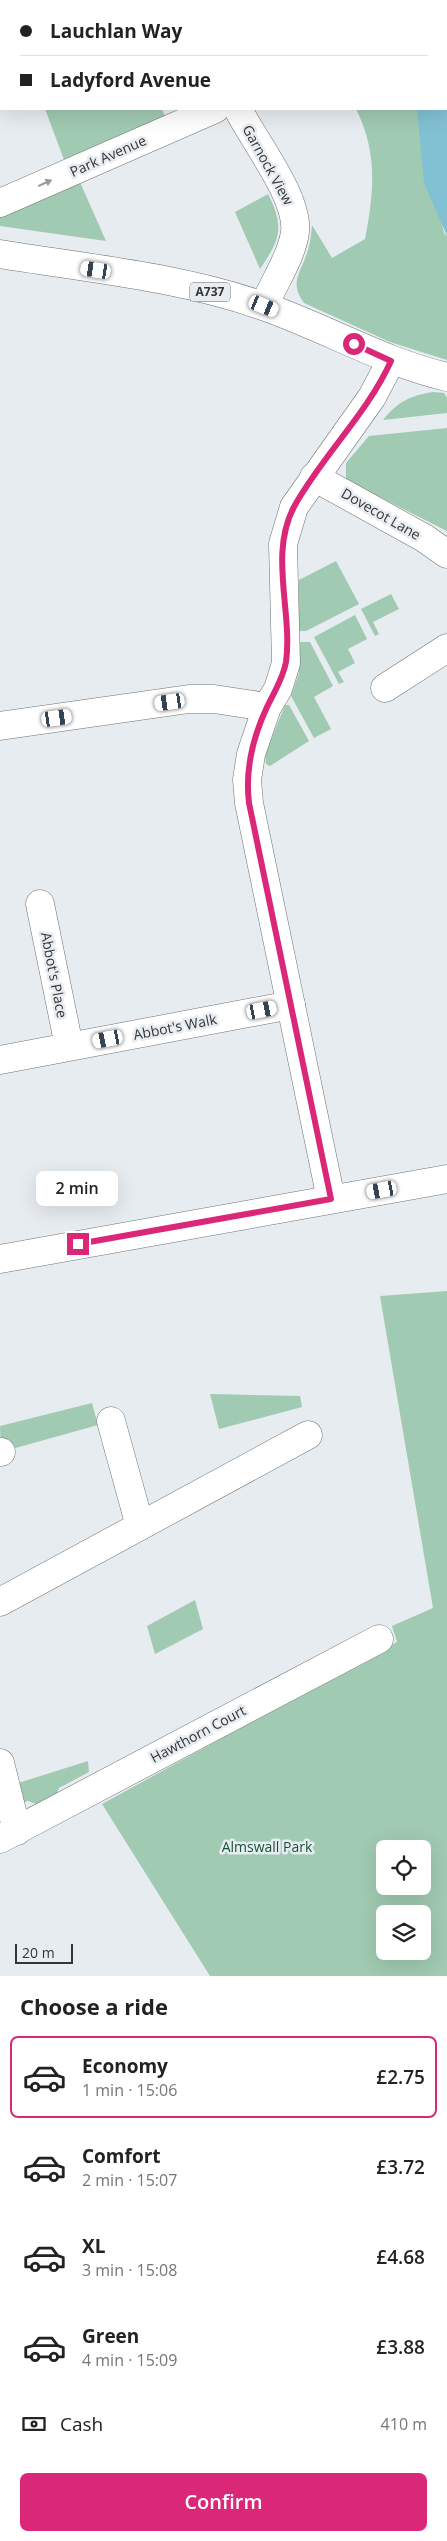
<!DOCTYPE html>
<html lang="en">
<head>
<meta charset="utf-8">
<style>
	body { margin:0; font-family:"Open Sans",sans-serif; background:#f2f2f2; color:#222; height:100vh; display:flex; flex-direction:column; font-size:19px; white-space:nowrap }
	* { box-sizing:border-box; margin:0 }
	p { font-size:16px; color:#767676 }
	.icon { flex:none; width:28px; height:28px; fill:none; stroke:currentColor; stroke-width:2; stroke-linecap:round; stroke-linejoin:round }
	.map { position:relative; height:1976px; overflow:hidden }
	.drawer { display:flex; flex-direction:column; background:#fff; flex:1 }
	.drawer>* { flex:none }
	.hud { position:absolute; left:0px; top:0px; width:448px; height:110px; box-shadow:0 5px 20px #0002; display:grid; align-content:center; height:110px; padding:0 20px; background:#fff }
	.controls { position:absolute; left:376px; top:1840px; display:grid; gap:10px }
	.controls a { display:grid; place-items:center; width:55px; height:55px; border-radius:8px; background:#fff; box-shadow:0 5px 20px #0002; font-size:25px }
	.scale { position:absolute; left:15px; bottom:12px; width:58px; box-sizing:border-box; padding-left:5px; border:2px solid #333537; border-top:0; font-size:14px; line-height:18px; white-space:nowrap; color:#333537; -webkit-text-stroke:4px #e7ecf1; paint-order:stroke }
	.end { position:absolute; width:22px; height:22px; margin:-11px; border:6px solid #db2777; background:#fff; box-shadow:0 0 0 2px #fff }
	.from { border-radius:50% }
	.bubble { position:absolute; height:35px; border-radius:8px; background:#fff; box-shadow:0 5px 20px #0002; font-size:16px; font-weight:600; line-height:35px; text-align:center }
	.car { position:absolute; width:15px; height:30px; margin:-15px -8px; border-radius:6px; box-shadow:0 0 4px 1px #0007; background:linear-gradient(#fff 24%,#345 0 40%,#fff 0 76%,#345 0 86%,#fff 0) }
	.hud b { display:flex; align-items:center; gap:18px; height:48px; font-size:19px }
	.hud b+b { border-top:1px solid #e0e0e0 }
	.hud i { width:12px; height:12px; background:#222 }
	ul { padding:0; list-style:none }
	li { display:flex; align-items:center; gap:15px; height:82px; margin:0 10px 8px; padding:0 10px; border:2px solid transparent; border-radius:8px }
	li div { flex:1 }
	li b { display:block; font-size:19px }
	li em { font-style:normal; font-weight:600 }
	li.current { border-color:#db2777 }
	li>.icon { width:45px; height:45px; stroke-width:1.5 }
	h2 { padding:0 20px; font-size:22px; line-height:60px }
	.pay { display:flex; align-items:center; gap:12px; height:55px; padding:0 20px; font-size:19px }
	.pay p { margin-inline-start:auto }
	.action { display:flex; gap:10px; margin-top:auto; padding:10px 20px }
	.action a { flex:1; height:58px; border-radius:8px; background:#db2777; color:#fff; font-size:20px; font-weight:600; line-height:58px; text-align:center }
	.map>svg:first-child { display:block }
	.green { fill:#a1cab2; fill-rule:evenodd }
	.water { fill:#82c1d3 }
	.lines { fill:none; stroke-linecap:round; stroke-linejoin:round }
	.minor-casing { stroke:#6d7276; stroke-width:29 }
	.major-casing { stroke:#6d7276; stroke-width:29 }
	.minor { stroke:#fff; stroke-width:28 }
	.major { stroke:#fff; stroke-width:28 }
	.oneway { fill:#999a9b }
	.route { stroke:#db2777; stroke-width:6 }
	.labels { text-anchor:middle; stroke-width:5; stroke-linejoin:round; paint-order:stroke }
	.shield { fill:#e7ecf1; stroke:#696c6f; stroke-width:1 }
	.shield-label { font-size:12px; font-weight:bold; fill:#333537 }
	.street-label { font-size:14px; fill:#333537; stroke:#e7ecf1 }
	.park-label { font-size:14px; fill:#145336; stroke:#e7ecf1 }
</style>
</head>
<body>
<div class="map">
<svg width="447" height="1976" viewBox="0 0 447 1976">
	<rect width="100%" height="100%" fill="#e7ecf1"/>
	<g class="green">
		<polygon points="45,109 162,109 166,119 66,165"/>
		<path d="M356 109H417L418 112 444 233 447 236V360L390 342 304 303C290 284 299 275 306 256 310 246 311 236 312 225L332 258 365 239C374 192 378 153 356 109Z"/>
		<polygon points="79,180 106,241 0,226 0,214"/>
		<path d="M268 194C285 228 280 239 260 269L235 212Z"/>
		<path d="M434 392 444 393 447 398V413L383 420C397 402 411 395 434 392Z"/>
		<polygon points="447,428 447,531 346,480 346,463 369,436"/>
		<polygon points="336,561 359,604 306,631 298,631 299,580"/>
		<polygon points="391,594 399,609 373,622 379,634 375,636 361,609"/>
		<polygon points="355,615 367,639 348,649 355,663 338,672 344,682 339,684 314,637"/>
		<polygon points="299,642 310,642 333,686 314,697 331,729 314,738 291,696 299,673"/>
		<polygon points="285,705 289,705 309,741 270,766 266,764 265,755"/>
		<path d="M447 1291V1976H210L102 1804 397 1642 392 1626 433 1608 380 1296ZM385 1849H422V1886H385ZM385 1914H422V1951H385Z"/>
		<polygon points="210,1394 300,1396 302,1407 219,1429"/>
		<polygon points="92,1403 98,1425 1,1452 0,1426"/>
		<polygon points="195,1600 203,1629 155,1654 147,1626"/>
		<polygon points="88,1761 89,1772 59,1788 55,1799 39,1805 28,1801 20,1803 15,1784"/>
	</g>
	<polygon class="water" points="446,33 447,35 447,236 424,183 417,109 446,109"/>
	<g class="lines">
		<g class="minor-casing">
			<g id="minor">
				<polyline points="198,0 198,1"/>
				<path d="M238 109C253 140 299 197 295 232 292 256 273 284 264 306"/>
				<polyline points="0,203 215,109"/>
				<polyline points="314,477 424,538 447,554"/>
				<polyline points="385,688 447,648"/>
				<polyline points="0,726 189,699 214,699 267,707"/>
				<polyline points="40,904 69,1046"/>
				<polyline points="0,1060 291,1005"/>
				<polyline points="331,1199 249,803 247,780 251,754 267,707 278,689 286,663 283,544 294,507 372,397 391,361"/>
				<polyline points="0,1259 447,1179"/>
				<polyline points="111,1421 140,1526"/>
				<polyline points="0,1452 1,1452"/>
				<polyline points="0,1602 308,1435"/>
				<polyline points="0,1763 17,1831"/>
				<polyline points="0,1839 379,1639"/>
			</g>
		</g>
		<g class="major-casing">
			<path id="major" d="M0 254C87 268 180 277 263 306 326 328 383 362 447 377"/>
		</g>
		<use href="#minor" class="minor"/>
		<use href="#major" class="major"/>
	</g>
	<defs><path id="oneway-solid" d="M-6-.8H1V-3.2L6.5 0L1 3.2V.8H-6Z" transform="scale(1.25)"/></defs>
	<use class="oneway" href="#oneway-solid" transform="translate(45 183) rotate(-24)"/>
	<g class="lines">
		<path class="route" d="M78 1244 331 1199 249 803C245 770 253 737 267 707 274 692 283 679 286 662 293 612 268 553 295 505 323 455 367 414 391 361L354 344"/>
	</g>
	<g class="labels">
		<rect class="shield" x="190" y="282.5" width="40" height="19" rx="4"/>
		<g class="shield-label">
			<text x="210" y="296">A737</text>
		</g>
		<g class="street-label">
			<text transform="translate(108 156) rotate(-24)" y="5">Park Avenue</text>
			<text transform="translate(268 165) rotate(61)" y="5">Garnock View</text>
			<text transform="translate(381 514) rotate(30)" y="5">Dovecot Lane</text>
			<text transform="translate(54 975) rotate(79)" y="5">Abbot's Place</text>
			<text transform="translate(175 1027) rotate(-11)" y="5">Abbot's Walk</text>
			<text transform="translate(198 1734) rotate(-28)" y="5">Hawthorn Court</text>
		</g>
		<g class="park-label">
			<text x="267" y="1852">Almswall Park</text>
		</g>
	</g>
</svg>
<div class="controls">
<a><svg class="icon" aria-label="locate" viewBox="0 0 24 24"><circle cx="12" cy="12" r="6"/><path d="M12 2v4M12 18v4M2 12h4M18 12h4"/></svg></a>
<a><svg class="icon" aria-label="layers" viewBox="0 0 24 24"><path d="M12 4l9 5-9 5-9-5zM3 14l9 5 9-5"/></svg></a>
</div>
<div class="scale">20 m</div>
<i class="end from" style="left:354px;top:344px"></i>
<i class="end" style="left:78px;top:1244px"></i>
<div class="bubble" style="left:36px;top:1171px;width:82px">2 min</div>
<i class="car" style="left:96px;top:270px;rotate:279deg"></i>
<i class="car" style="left:264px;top:306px;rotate:112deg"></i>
<i class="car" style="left:170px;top:702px;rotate:262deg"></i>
<i class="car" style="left:57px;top:718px;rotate:82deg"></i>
<i class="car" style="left:262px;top:1010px;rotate:79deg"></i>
<i class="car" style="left:108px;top:1039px;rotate:259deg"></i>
<i class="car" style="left:382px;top:1190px;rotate:260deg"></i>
<div class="hud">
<b><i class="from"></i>Lauchlan Way</b>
<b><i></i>Ladyford Avenue</b>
</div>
</div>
<section class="drawer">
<h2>Choose a ride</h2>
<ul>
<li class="current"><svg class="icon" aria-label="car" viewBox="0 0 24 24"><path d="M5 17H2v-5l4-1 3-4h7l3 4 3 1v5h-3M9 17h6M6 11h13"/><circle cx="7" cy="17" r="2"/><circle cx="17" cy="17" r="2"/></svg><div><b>Economy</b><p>1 min · 15:06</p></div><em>£2.75</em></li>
<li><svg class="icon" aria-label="car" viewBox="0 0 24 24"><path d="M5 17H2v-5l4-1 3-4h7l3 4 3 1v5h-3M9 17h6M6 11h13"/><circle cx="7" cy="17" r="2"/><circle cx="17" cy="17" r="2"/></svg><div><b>Comfort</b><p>2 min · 15:07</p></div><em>£3.72</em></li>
<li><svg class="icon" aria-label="car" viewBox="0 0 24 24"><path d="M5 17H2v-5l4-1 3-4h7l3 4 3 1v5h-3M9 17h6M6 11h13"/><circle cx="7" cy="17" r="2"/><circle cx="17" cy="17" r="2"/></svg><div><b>XL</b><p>3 min · 15:08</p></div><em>£4.68</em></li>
<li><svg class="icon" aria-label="car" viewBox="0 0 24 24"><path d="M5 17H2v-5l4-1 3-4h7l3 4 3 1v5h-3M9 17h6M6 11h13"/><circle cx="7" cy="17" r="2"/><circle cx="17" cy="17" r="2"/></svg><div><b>Green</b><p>4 min · 15:09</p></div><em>£3.88</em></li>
</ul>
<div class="pay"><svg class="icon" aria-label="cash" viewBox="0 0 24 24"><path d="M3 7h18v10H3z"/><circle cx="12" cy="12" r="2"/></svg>Cash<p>410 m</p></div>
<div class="action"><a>Confirm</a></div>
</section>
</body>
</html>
